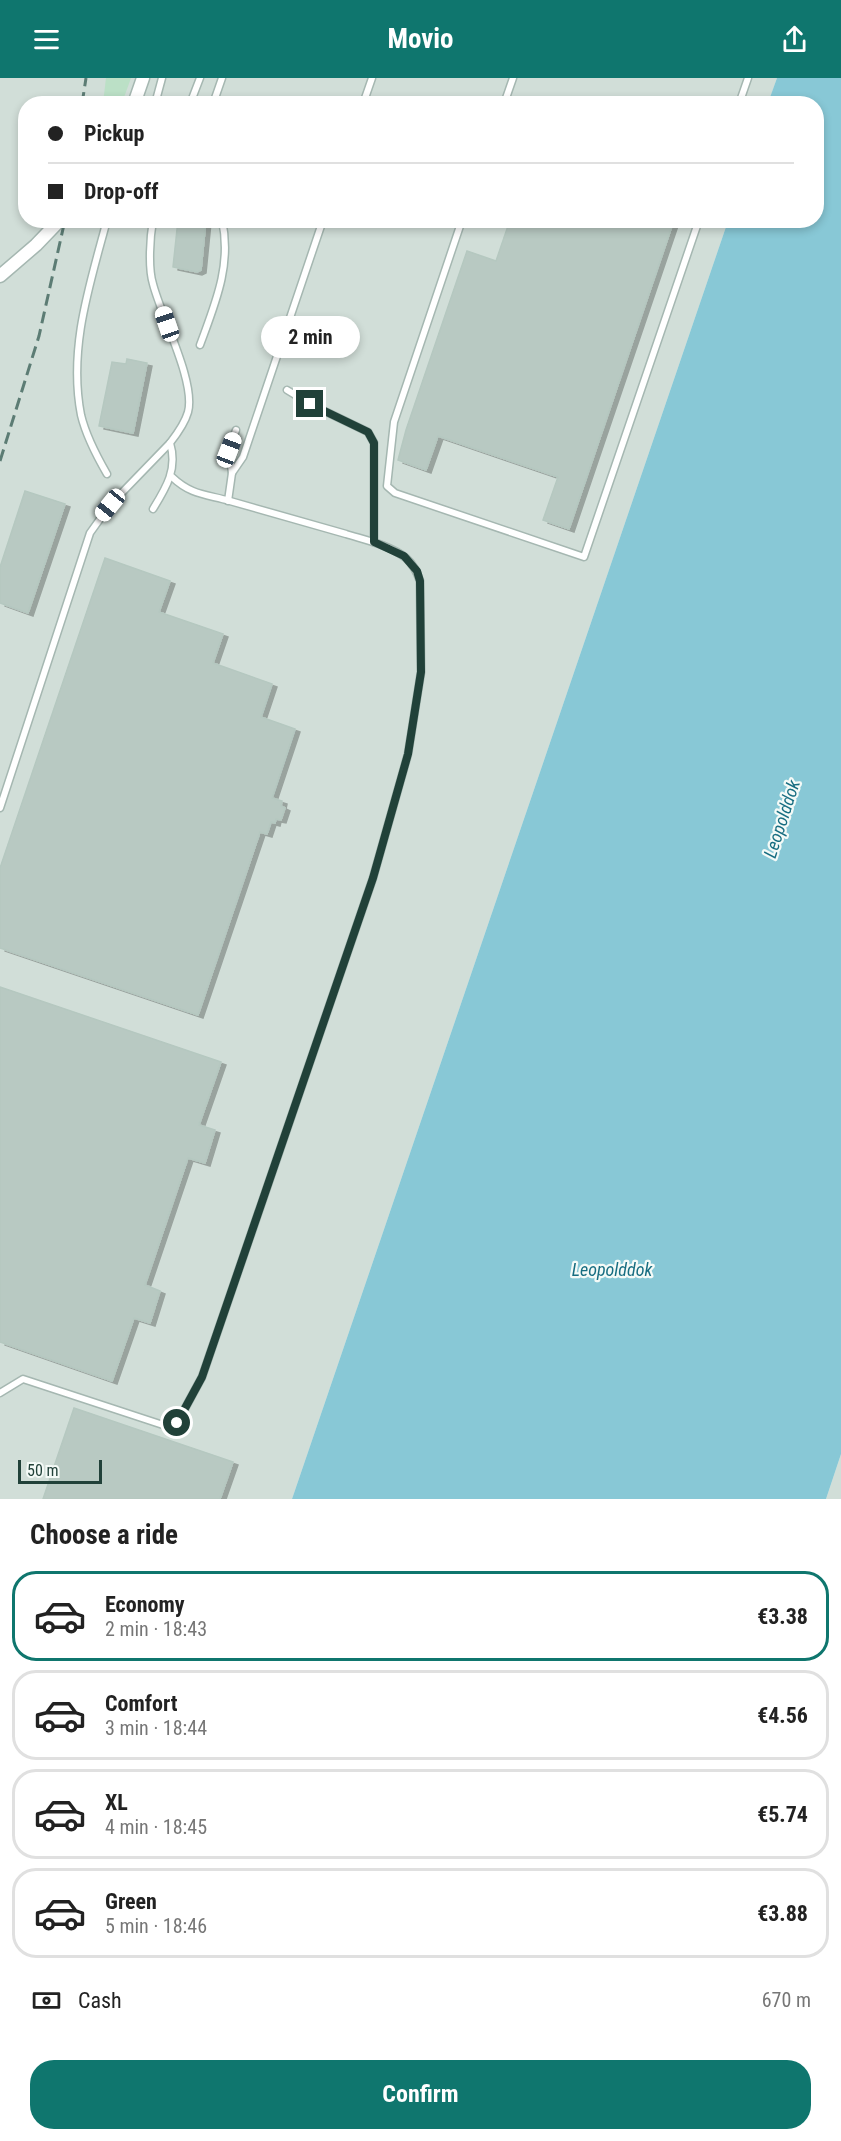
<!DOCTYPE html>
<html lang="en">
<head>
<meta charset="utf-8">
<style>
	body { margin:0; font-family:"Roboto Condensed",sans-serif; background:#f6f6f6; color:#222; height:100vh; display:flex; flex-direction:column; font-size:22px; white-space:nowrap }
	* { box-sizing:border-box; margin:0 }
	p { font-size:20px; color:#767676 }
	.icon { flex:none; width:33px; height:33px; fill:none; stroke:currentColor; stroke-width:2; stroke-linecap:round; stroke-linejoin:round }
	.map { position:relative; height:1421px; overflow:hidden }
	.panel { display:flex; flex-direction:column; background:#fff; flex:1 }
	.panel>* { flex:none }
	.guide { position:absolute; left:18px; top:18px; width:806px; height:132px; border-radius:24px; box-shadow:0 3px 9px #0003; display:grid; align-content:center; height:132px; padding:0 30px; background:#fff }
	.scale { position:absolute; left:18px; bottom:15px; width:84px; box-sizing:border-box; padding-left:6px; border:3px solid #214139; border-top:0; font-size:16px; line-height:21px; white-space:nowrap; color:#214139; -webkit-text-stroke:4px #f4faf7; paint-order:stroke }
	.end { position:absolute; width:27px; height:27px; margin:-14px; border:8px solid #214139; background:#fff; box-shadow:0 0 0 3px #fff }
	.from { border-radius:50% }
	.bubble { position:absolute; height:42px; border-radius:21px; background:#fff; box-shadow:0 3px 9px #0003; font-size:20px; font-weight:700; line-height:42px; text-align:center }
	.car { position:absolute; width:18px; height:36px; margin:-18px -9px; border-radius:8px; box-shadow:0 0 4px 2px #0007; background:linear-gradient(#fff 24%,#345 0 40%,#fff 0 76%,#345 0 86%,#fff 0) }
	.guide b { display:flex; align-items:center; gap:21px; height:57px; font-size:22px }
	.guide b+b { border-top:2px solid #e0e0e0 }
	.guide i { width:15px; height:15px; background:#222 }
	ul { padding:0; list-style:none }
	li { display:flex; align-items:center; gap:18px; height:90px; margin:0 12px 9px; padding:0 18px; border:3px solid #e0e0e0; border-radius:24px }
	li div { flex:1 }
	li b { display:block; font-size:22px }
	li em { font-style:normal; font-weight:700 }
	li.current { border-color:#0f766e }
	li>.icon { width:54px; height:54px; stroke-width:1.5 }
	h2 { padding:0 30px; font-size:27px; line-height:72px }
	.pay { display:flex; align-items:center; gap:15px; height:66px; padding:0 30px; font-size:22px }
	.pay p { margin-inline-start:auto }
	.button { display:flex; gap:12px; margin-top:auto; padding:12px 30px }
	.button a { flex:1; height:69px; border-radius:24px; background:#0f766e; color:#fff; font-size:24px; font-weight:700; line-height:69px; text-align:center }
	header { display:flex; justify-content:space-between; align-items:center; height:78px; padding:0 30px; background:#0f766e; color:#fff; font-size:27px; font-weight:700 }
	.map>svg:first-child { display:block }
	.built { fill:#d1ded8 }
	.green { fill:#bbe0c6 }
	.water { fill:#88c8d6 }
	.building { fill:#b8c9c2; stroke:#b5c8c0; stroke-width:1.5; filter:url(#shadow) }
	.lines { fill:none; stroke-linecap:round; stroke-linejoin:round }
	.lane-casing { stroke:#a5b7b1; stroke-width:9 }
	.street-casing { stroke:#a5b7b1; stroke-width:15 }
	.lane { stroke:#fff; stroke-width:6 }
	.street { stroke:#fff; stroke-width:12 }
	.rail { stroke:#5c7c74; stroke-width:3; stroke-dasharray:12 6; stroke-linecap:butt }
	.route { stroke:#214139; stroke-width:8 }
	.labels { text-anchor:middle; stroke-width:4.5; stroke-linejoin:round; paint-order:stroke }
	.water-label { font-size:18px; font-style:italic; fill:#176d81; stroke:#f4faf7 }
</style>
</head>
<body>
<header><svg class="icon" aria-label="menu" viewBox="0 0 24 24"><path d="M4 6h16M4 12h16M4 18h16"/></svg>Movio<svg class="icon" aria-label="share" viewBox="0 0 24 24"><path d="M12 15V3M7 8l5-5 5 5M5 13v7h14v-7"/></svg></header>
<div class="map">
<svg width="841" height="1421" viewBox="0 0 841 1421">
	<defs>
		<filter id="shadow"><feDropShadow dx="5" dy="3" stdDeviation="0" flood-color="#0004"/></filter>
	</defs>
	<rect width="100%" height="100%" fill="#e3eee9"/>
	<g class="built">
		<polygon points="0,0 777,0 768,26 26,26 26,142 728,143 292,1421 0,1421"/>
		<polygon points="841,1376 841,1421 826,1421"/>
	</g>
	<polygon class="green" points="106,0 131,0 122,25 103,25"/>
	<polygon class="water" points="777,0 841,0 841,1376 826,1421 292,1421 728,143 816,142 816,26 768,25"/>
	<g class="building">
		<polygon points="178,142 206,142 201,192 197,194 173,189"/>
		<polygon points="510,142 674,142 569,451 543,442 558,399 438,358 426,392 398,382 406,352 467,173 496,183"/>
		<polygon points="127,281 147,285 133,355 99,348 112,284 126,286"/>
		<polygon points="25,413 65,426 28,535 0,525 0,489"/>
		<polygon points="105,480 170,503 159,534 223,556 213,585 272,606 261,639 295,651 272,720 282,723 281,728 285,730 281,742 276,741 275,745 271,744 267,756 260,754 198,937 0,870 0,790"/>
		<polygon points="0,909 221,984 199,1047 215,1052 205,1085 188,1080 145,1207 160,1213 150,1245 134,1240 112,1303 0,1264"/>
		<polygon points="74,1330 233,1384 220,1421 43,1421"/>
	</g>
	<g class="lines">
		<g class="lane-casing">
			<g id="lane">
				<polyline points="155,26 162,0"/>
				<polyline points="190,26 200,0"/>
				<polyline points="213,26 222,0"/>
				<polyline points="363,26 372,0"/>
				<polyline points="504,26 513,0"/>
				<polyline points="739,26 748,0"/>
				<path d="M153 142C150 159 148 190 153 206 161 238 196 304 188 334 185 345 177 356 170 365 178 391 166 410 153 431"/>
				<polyline points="462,142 394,344 387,408 395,415 584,479 699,142"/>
				<path d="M200 267C215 226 232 187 222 142"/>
				<polyline points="287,312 310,326 368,354 374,365 374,464"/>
				<polyline points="232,395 243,379 323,142"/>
				<path d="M107 396C96 377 86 358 81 337 68 270 90 206 107 142"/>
				<polyline points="228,423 232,395 229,372 236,352"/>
				<polyline points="0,730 90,455 110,427 170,365"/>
				<path d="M0 1315 23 1301 163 1347 177 1345 202 1299 373 800 408 676 421 594 420 503C417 494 414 487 406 480 390 467 365 462 346 456 308 445 269 434 230 423 205 416 191 417 172 399"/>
			</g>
		</g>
		<g class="street-casing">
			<g id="street">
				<polyline points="134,26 143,0"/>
				<polyline points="0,198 36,167 60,142"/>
			</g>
		</g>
		<use href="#lane" class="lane"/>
		<use href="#street" class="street"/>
		<g class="rail">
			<polyline points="82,26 86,0"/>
			<polyline points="0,383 39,258 65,142"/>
		</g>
	</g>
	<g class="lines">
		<polyline class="route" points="177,1345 202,1299 373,800 408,676 421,594 420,503 417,493 404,478 374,464 374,365 368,354 310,326"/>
	</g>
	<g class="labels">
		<g class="water-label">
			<text transform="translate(782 741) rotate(-72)" y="6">Leopolddok</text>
			<text x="612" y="1198">Leopolddok</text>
		</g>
	</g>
</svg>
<div class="scale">50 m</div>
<i class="end from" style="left:177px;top:1345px"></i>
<i class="end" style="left:310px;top:326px"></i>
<div class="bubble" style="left:261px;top:238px;width:99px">2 min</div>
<i class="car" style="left:167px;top:246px;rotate:341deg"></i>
<i class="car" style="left:229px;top:372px;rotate:21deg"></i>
<i class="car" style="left:110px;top:427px;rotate:219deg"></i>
<div class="guide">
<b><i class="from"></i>Pickup</b>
<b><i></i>Drop-off</b>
</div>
</div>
<section class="panel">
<h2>Choose a ride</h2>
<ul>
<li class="current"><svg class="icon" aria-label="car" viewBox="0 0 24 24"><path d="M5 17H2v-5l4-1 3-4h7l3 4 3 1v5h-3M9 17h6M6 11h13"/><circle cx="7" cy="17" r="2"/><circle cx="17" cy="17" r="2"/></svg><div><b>Economy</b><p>2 min · 18:43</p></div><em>€3.38</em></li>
<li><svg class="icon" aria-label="car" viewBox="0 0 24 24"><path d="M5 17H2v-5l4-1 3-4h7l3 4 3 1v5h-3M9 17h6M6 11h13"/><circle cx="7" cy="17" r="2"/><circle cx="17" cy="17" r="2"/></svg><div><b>Comfort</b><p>3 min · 18:44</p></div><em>€4.56</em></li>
<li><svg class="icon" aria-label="car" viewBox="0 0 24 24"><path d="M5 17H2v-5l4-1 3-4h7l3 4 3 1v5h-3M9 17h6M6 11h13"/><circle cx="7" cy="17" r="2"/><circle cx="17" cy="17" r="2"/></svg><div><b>XL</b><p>4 min · 18:45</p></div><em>€5.74</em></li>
<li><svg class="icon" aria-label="car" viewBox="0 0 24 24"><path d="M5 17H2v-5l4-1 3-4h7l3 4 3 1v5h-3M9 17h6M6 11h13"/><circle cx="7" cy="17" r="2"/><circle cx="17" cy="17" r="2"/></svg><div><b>Green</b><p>5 min · 18:46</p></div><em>€3.88</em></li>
</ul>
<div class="pay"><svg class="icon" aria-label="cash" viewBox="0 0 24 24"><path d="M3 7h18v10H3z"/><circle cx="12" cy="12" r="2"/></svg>Cash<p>670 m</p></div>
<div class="button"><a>Confirm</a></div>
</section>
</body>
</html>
